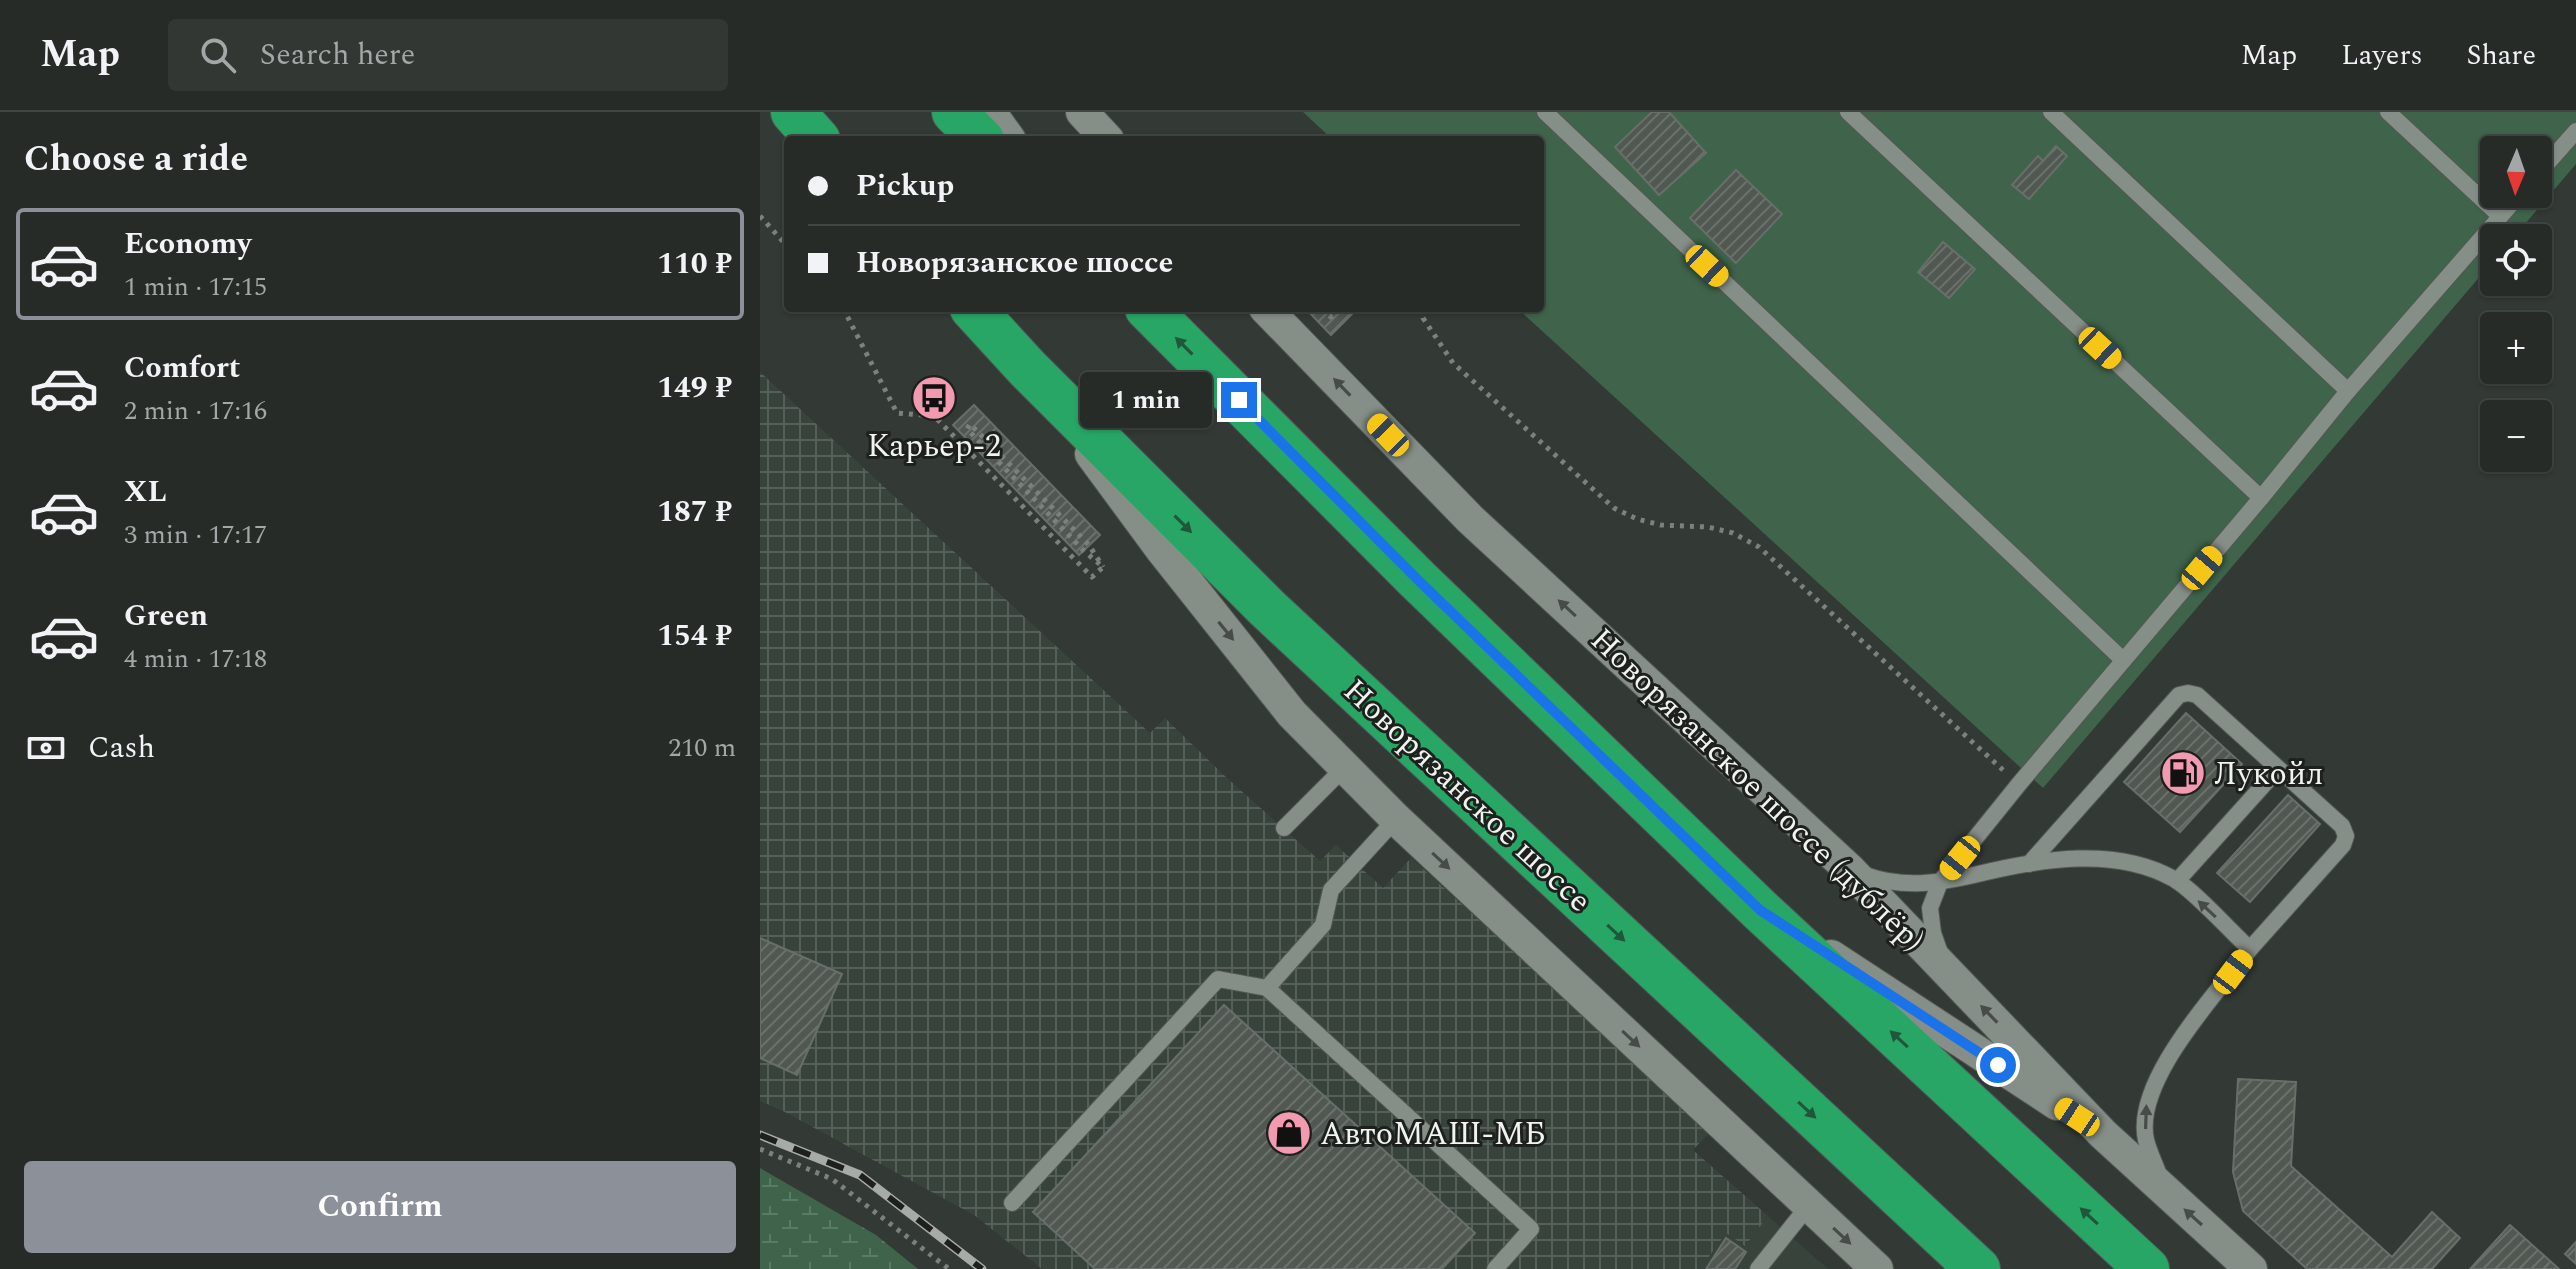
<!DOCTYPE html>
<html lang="en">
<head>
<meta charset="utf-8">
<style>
	body { margin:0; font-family:Spectral,serif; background:#323734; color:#f1f3f6; height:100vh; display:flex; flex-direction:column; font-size:30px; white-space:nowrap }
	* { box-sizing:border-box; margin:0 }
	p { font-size:26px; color:#a4a7a8 }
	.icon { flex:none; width:44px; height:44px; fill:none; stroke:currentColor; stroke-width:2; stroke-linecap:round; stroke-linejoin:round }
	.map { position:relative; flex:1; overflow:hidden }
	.panel { display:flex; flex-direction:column; background:#262b28; width:760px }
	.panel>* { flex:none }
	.hud { position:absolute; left:24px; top:24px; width:760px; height:176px; border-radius:8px; box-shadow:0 2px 6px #0004,0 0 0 2px #424745; display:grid; align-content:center; height:176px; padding:0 24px; background:#262b28 }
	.needle { width:52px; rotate:182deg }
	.controls { position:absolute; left:1720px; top:24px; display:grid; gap:16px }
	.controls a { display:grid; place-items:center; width:72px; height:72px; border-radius:8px; background:#262b28; box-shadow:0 2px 6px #0004,0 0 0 2px #424745; font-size:40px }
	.end { position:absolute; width:36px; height:36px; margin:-18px; border:10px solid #1a73e8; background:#fff; box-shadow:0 0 0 4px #fff }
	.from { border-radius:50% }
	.bubble { position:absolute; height:56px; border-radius:8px; background:#262b28; box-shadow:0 2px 6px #0004,0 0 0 2px #424745; font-size:26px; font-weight:700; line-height:56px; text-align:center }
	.car { position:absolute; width:24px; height:48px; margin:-24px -12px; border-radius:10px; box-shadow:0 0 6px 2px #0007; background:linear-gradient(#f5c518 24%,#345 0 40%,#f5c518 0 76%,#345 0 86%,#f5c518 0) }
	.hud b { display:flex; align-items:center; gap:28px; height:76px; font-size:30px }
	.hud b+b { border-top:2px solid #424745 }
	.hud i { width:20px; height:20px; background:#f1f3f6 }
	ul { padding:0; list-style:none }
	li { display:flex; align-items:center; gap:24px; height:112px; margin:0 16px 12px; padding:0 8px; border:4px solid transparent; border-radius:8px }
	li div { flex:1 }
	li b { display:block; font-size:30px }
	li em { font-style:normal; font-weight:700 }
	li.selected { border-color:#8c9099 }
	li>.icon { width:72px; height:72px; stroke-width:1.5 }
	h2 { padding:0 24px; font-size:36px; line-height:96px }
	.pay { display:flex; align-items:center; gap:20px; height:88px; padding:0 24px; font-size:30px }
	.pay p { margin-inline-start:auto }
	.cta { display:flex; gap:16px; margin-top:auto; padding:16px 24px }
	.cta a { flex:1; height:92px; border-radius:8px; background:#8c9099; color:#fff; font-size:32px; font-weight:700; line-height:92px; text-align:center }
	header { display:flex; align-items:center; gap:48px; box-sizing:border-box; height:112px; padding:0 40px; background:#262b28; border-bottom:2px solid #424745 }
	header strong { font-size:38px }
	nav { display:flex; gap:44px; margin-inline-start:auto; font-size:28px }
	.search { width:560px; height:72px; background:#323734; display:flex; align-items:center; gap:20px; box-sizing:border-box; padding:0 28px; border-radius:8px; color:#a4a7a8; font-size:30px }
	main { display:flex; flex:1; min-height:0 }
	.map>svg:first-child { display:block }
	.built { fill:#38443b }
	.industrial { fill:url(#industrial-grid) }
	.wetland { fill:url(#wetland-marsh) }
	.garden { fill:#3f644b; fill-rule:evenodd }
	.building { fill:url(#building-hatch); stroke:#686f6a; stroke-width:2 }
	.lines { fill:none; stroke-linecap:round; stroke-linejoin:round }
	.service-casing { stroke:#525853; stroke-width:18 }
	.minor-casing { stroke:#525853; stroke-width:34 }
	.trunk-casing { stroke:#525853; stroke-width:46 }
	.path { stroke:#7c817d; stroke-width:5; stroke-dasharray:4 6; stroke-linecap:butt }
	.service { stroke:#868e88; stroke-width:16 }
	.minor { stroke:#868e88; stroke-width:32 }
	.trunk { stroke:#27a666; stroke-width:44 }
	.rail-casing { stroke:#a7aba8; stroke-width:9 }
	.rail { stroke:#1d201d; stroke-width:6; stroke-dasharray:18; stroke-linecap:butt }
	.oneway { fill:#21563a }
	.oneway2 { fill:#474c48 }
	.route { stroke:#1a73e8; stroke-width:10 }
	.labels { text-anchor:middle; stroke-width:6; stroke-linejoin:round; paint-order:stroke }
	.poi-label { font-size:32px; fill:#f0f4f1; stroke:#1d201d; text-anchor:start }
	.street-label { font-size:32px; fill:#f0f4f1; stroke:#1d201d }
</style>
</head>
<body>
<header>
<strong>Map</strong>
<div class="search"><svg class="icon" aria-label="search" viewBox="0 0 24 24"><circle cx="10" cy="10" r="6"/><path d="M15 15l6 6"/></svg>Search here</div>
<nav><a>Map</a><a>Layers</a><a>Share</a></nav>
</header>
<main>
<section class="panel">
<h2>Choose a ride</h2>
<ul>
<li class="selected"><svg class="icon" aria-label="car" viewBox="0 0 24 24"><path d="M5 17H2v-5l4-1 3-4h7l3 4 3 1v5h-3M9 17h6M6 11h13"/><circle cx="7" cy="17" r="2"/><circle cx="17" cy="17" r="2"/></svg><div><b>Economy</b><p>1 min · 17:15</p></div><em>110 ₽</em></li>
<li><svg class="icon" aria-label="car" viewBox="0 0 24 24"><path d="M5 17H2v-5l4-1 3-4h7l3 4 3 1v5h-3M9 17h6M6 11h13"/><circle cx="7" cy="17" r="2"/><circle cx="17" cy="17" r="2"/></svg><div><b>Comfort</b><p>2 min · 17:16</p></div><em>149 ₽</em></li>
<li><svg class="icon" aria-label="car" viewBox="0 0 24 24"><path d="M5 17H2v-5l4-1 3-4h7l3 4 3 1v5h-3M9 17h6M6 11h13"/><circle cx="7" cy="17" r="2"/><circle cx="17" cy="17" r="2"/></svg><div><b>XL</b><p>3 min · 17:17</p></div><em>187 ₽</em></li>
<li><svg class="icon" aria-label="car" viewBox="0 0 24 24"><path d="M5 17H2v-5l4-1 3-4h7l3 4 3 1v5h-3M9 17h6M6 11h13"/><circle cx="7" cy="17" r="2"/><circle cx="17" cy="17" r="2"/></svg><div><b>Green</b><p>4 min · 17:18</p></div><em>154 ₽</em></li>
</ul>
<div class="pay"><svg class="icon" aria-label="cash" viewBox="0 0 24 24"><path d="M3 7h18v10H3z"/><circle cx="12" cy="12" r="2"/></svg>Cash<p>210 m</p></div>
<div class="cta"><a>Confirm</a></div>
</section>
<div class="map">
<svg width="1816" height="1157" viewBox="0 0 1816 1157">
	<defs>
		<pattern id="industrial-grid" width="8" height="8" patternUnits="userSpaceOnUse" patternTransform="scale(2)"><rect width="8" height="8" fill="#38443b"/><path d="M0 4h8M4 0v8" fill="none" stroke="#556058"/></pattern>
		<pattern id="wetland-marsh" width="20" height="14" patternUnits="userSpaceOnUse" patternTransform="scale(2)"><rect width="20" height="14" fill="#3f644b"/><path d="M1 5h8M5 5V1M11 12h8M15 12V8" fill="none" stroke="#5b7b65"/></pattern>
		<pattern id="building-hatch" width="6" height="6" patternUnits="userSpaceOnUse" patternTransform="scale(2)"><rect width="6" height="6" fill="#515852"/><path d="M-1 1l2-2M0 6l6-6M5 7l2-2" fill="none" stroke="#6a716b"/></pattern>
	</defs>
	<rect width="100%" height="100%" fill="#333935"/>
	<polygon class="built" points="1008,1104 1068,1157 940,1157 966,1121 985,1134"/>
	<polygon class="industrial" points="0,260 390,621 405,606 467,666 560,749 576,733 623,776 651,746 951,1019 933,1038 1008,1104 985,1134 966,1121 940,1157 282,1157 214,1103 23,999 0,989"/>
	<polygon class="wetland" points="0,1056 116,1123 158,1157 0,1157"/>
	<path class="garden" d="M543 0H1816V52L1753 126H1734V148L1283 676 757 196H780V28H573ZM1734 38H1778V82H1734Z"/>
	<g class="building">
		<polygon points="892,0 909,0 946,41 899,83 855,35"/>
		<polygon points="1296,34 1307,44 1269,87 1252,73 1278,44 1283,49"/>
		<polygon points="976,58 1022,102 976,151 930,106"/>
		<polygon points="1183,130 1215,157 1189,186 1158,160"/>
		<polygon points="545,196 586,196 592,202 571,223"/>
		<polygon points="214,293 340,423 319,443 193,313"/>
		<polygon points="1426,601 1482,652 1420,720 1364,670"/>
		<polygon points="1528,683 1560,712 1490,790 1457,761"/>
		<polygon points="0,826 82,862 37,963 0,946"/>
		<polygon points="464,893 715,1121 682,1157 335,1157 273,1100"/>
		<polygon points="1478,967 1536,970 1531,1054 1632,1145 1672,1100 1700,1126 1672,1157 1547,1157 1483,1099 1473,1060"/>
		<polygon points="1750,1113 1799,1157 1710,1157"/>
		<polygon points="966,1126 986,1140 975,1157 946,1157"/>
		<polygon points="1816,1130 1816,1152 1805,1142"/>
	</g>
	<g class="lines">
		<g class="service-casing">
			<g id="service">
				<polyline points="785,0 1363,548"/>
				<polyline points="1088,0 1501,386"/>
				<polyline points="1291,0 1588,279"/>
				<polyline points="1628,0 1740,104"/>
				<polyline points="1778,62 1816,19"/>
				<polyline points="636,707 571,778 563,813 507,876 771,1117 735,1157"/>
				<polyline points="524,716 585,655"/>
				<polyline points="1269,752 1419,583 1428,581 1437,583 1582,714 1586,724 1583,733 1490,837"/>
				<path d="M1105 763C1144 777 1179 771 1218 762 1280 747 1356 734 1414 767 1436 780 1470 819 1490 837 1456 883 1373 969 1386 1028 1389 1040 1395 1052 1399 1063"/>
				<polyline points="1417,769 1518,657"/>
				<polyline points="1180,841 1173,821 1170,796 1180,770 1259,672 1501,386 1588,279 1760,82"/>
				<polyline points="252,1091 458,867 507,876"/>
				<polyline points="998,1157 1049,1093"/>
			</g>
		</g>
		<g class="minor-casing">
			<g id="minor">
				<polyline points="230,0 250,28"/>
				<polyline points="322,0 348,28"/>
				<polyline points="505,196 710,407 1090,758 1343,1022 1491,1157"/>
				<polyline points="331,342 401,437 532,602 636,707 1117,1157"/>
				<polyline points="1071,844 1297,992"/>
			</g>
		</g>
		<g class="trunk-casing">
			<g id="trunk">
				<polyline points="33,0 58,28"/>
				<polyline points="194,0 222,28"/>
				<polyline points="212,196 267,256 507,496 1218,1157"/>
				<polyline points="387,196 657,467 1000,798 1387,1157"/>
			</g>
		</g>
		<g class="path">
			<polyline points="0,104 28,135"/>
			<polyline points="83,196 137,301 174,304 332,465 343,455 324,439 207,317 210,312 329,433 343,455"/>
			<polyline points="563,196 571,205 578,198 575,196"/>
			<polyline points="662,196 663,206 693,251 854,396 877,407 901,413 948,415 973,421 999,435 1243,658"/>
			<polyline points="0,1037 72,1067 189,1157"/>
		</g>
		<use href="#service" class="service"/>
		<use href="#minor" class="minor"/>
		<use href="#trunk" class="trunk"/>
		<g class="rail-casing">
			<polyline id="rail" points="0,1023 100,1063 222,1157"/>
		</g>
		<use href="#rail" class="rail"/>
	</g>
	<defs><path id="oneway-solid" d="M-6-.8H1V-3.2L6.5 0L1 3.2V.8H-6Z" transform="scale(2)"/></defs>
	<g class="oneway">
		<use href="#oneway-solid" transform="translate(424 234) rotate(-135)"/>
		<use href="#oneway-solid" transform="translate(423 412) rotate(45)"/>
		<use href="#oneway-solid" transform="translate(856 821) rotate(43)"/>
		<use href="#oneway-solid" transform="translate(1139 927) rotate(-137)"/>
		<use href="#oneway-solid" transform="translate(1047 998) rotate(43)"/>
		<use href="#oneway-solid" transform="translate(1329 1104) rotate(-137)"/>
	</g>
	<g class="oneway2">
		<use href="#oneway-solid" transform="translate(582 275) rotate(-134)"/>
		<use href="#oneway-solid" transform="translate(807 496) rotate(-137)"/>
		<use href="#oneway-solid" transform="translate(466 519) rotate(51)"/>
		<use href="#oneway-solid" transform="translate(681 749) rotate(43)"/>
		<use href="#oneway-solid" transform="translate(1447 797) rotate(-137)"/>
		<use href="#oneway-solid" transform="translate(1229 902) rotate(-134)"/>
		<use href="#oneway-solid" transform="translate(871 927) rotate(43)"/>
		<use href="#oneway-solid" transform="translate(1386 1005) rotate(-88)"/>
		<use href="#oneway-solid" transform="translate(1433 1105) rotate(-138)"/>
		<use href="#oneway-solid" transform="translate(1082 1124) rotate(43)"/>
	</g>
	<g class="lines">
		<polyline class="route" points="479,288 657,467 1000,798 1238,953"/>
	</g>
	<defs>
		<g id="bus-disc" transform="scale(2.3)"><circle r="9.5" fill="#f29ab0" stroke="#1d201d"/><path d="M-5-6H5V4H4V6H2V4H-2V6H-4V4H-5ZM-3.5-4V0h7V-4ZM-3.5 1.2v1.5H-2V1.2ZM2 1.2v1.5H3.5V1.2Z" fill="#111"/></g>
		<g id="fuel-disc" transform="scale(2.3)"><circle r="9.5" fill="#f29ab0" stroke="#1d201d"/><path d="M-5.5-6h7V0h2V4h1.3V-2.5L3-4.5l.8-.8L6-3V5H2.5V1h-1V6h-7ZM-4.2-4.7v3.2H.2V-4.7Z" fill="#111"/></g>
		<g id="shop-disc" transform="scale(2.3)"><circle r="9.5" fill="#f29ab0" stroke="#1d201d"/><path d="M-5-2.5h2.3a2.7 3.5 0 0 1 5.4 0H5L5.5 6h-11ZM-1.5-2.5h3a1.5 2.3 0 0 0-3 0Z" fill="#111"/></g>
	</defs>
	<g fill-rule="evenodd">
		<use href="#bus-disc" x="174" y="286"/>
		<use href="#fuel-disc" x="1423" y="661"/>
		<use href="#shop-disc" x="529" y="1021"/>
	</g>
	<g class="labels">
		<g class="poi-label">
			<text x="174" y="344" text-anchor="middle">Карьер-2</text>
			<text x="1454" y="672">Лукойл</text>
			<text x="560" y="1032">АвтоМАШ-МБ</text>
		</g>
		<g class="street-label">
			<text transform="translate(998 677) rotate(44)" y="11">Новорязанское шоссе (дублёр)</text>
			<text transform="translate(708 683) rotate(43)" y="11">Новорязанское шоссе</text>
		</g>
	</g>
</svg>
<div class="controls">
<a><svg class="needle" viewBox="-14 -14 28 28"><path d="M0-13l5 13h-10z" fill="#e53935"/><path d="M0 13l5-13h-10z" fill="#a4a7a8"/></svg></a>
<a><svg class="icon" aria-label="locate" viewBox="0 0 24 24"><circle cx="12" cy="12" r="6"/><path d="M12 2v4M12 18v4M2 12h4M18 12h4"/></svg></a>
<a>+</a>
<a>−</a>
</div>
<i class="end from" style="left:1238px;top:953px"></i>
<i class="end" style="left:479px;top:288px"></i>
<div class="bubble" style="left:320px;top:260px;width:132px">1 min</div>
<i class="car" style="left:947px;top:154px;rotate:133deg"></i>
<i class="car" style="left:1340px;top:236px;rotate:133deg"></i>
<i class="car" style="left:628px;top:323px;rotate:316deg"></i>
<i class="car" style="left:1442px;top:456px;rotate:40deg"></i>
<i class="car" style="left:1200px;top:746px;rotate:219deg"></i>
<i class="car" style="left:1473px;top:860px;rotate:37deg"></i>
<i class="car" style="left:1317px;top:1005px;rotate:303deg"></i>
<div class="hud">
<b><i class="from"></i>Pickup</b>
<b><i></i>Новорязанское шоссе</b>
</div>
</div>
</main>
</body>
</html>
